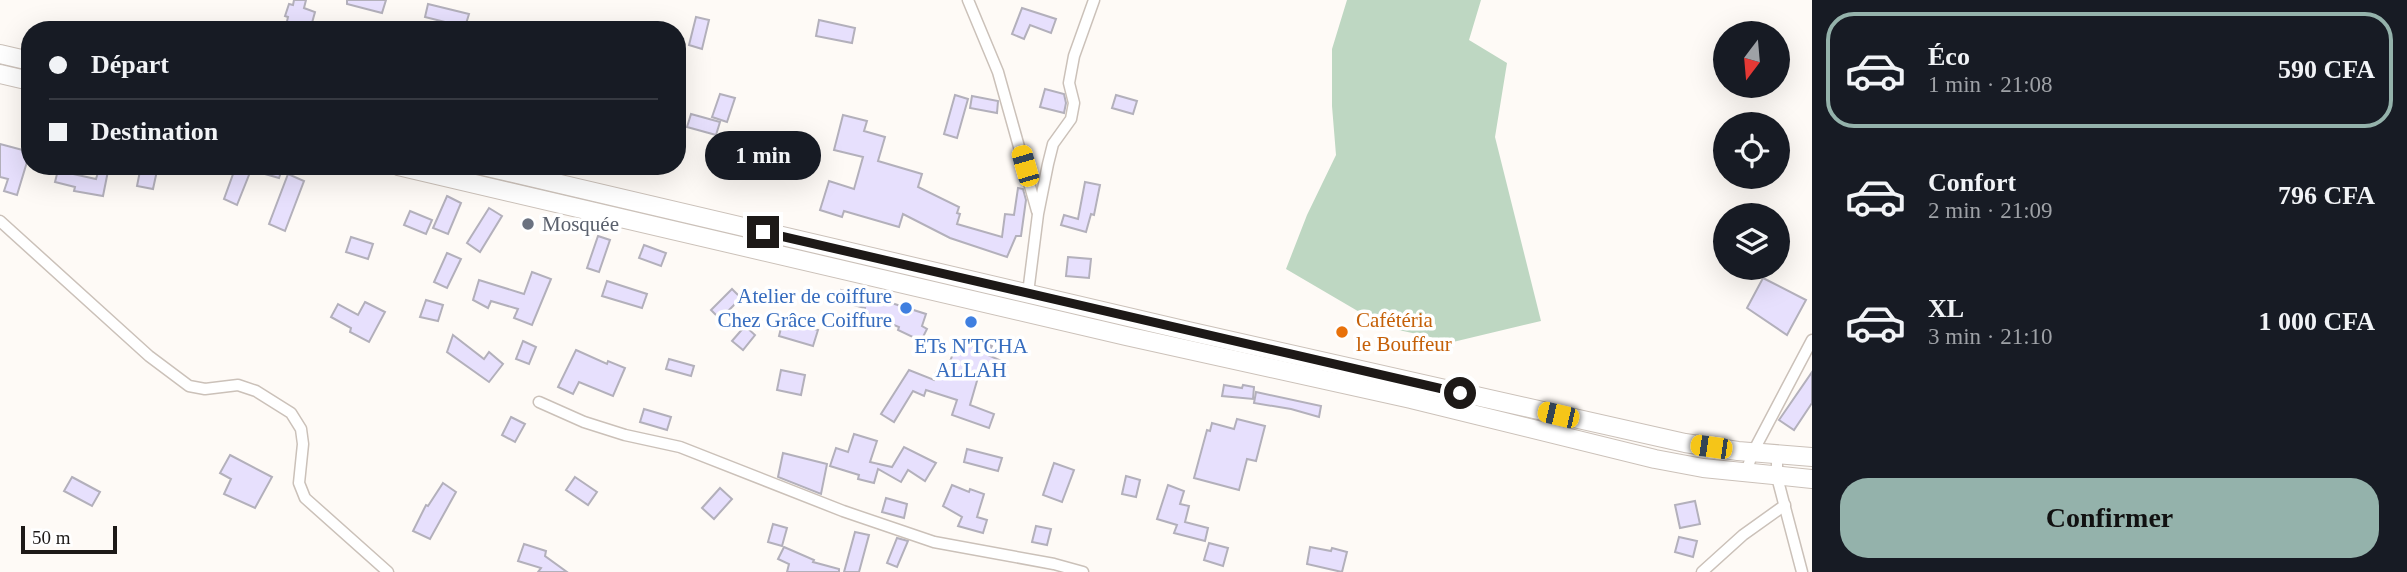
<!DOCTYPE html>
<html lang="fr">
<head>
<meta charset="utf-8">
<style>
	body { margin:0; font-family:"Times New Roman",serif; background:#242831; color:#f1f3f6; height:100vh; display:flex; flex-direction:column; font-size:26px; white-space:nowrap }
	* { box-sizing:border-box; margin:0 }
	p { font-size:23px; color:#9ea1a6 }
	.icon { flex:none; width:38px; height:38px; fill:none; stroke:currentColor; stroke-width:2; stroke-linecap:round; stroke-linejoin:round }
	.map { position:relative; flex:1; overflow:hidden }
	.panel { display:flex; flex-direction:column; background:#171b24; width:595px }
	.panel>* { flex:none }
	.hud { position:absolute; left:21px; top:21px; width:665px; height:154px; border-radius:28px; box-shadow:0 7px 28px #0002; display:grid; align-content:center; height:154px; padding:0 28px; background:#171b24 }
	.needle { width:46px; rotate:196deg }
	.buttons { position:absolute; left:1713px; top:21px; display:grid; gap:14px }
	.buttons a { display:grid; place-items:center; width:77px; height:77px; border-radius:50%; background:#171b24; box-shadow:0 7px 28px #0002; font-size:35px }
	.scale { position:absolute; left:21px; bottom:18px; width:96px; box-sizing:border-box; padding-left:7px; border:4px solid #1d1917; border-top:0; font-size:19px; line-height:24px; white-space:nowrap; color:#1d1917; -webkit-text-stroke:5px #fff; paint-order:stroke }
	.end { position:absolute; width:32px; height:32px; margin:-16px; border:9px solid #1d1917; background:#fff; box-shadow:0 0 0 4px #fff }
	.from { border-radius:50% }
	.bubble { position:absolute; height:49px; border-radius:24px; background:#171b24; box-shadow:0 7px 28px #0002; font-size:23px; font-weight:700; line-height:49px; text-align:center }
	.car { position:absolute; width:21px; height:42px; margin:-21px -10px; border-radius:9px; box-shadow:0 0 5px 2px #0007; background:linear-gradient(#f5c518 24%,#345 0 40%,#f5c518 0 76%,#345 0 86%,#f5c518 0) }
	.hud b { display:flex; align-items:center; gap:24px; height:66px; font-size:26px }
	.hud b+b { border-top:2px solid #363941 }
	.hud i { width:18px; height:18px; background:#f1f3f6 }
	ul { padding:12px 0 0; list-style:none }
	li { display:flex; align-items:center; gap:21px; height:116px; margin:0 14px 10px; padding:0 14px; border:4px solid transparent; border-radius:28px }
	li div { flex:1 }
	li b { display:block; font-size:26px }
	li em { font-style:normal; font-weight:700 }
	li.active { border-color:#94b2ab }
	li>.icon { width:63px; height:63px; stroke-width:1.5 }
	.button { display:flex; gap:14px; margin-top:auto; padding:14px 28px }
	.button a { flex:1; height:80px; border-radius:28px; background:#94b2ab; color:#111; font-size:28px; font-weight:700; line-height:80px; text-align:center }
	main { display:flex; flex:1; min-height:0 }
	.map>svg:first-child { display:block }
	.green { fill:#bed7c2 }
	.building { fill:#e7e0fd; stroke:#b3b0bb; stroke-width:2 }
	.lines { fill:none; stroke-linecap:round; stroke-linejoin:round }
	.minor-casing { stroke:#cbc1b9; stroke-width:13 }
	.primary-casing { stroke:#cbc1b9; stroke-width:20 }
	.minor { stroke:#fff; stroke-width:10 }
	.primary { stroke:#fff; stroke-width:18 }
	.route { stroke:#1d1917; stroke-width:9 }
	.worship-dot { fill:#6b7280; stroke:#fff; stroke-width:2.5 }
	.shop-dot { fill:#3f7fe0; stroke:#fff; stroke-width:2.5 }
	.food-dot { fill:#e8710a; stroke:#fff; stroke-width:2.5 }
	.labels { text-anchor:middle; stroke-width:7; stroke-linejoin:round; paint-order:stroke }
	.worship-label { font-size:21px; fill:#5b616d; stroke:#fff; text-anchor:start }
	.shop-label { font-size:21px; fill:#366cbe; stroke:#fff; text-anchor:end }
	.food-label { font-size:21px; fill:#c56008; stroke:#fff; text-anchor:start }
</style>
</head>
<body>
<main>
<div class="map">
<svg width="1812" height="572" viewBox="0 0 1812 572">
	<rect width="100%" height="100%" fill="#fefaf6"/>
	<polygon class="green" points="1347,0 1481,0 1469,40 1507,63 1495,137 1541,321 1453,342 1385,327 1286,269 1307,215 1336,155 1332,106 1332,49"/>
	<g class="building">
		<polygon points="294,0 306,0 304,8 315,12 310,30 285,30 288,17 285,16 289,4 293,5"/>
		<polygon points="347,0 386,0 382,13 347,4"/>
		<polygon points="428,4 469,14 465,27 425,17"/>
		<polygon points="1022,8 1056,19 1051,33 1030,25 1024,39 1012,34"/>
		<polygon points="696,17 709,20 702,49 689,45"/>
		<polygon points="819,20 855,28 852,43 816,36"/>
		<polygon points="1045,89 1064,94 1066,103 1064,113 1040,107"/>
		<polygon points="720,94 735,98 727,122 712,117"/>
		<polygon points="955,95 968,99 957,138 944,134"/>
		<polygon points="1116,95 1137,101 1133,114 1112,108"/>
		<polygon points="972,96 998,101 997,113 970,108"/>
		<polygon points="691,114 720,122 716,135 687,127"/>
		<polygon points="843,115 867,121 864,131 885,137 878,161 922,174 918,187 959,207 957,213 960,214 957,224 1002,237 1005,214 1014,215 1018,188 1023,189 1026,200 1021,236 1016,236 1007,257 950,238 903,214 899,227 844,211 842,217 820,210 829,181 854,189 863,157 834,150"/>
		<polygon points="0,144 30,152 17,195 4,191 8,179 0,177"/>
		<polygon points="59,166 75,166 73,174 96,179 100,166 109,166 103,196 74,191 75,187 55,182"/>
		<polygon points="141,166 158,166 153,189 137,186"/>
		<polygon points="236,166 283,166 279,178 251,170 237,205 224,199"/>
		<polygon points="288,174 304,181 285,231 269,224"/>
		<polygon points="1085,182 1100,185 1094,215 1091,214 1086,232 1061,225 1064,215 1078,219"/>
		<polygon points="447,196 461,203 448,234 433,228"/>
		<polygon points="489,208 502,216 480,252 467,243"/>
		<polygon points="410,211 432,220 426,234 404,225"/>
		<polygon points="598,236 610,240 599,272 587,268"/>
		<polygon points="351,237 373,244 368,259 346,252"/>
		<polygon points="644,245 666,253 661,266 639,258"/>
		<polygon points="447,253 461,259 447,288 434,282"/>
		<polygon points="1068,257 1091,259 1089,278 1066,276"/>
		<polygon points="532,272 551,279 532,325 514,318 518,309 491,301 488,308 473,300 479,280 524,294"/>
		<polygon points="1763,278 1806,300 1787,335 1747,308"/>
		<polygon points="607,281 647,294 642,308 602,296"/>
		<polygon points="732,289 741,298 720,319 711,310"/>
		<polygon points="841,290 859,296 860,293 926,314 922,326 927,329 921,341 898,330 899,327 889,323 889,321 864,313 865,308 838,301"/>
		<polygon points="426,300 443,305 438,321 420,317"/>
		<polygon points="365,302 385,312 369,342 350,332 351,328 331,317 338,304 358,315"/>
		<polygon points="783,320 818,330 813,346 779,336"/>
		<polygon points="745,326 755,335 743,350 732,341"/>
		<polygon points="453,335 484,359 489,352 503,364 489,382 447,352"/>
		<polygon points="958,340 977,347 979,341 992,346 988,355 1008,364 1003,376 981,367 970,405 994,414 989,428 952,415 957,400 926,390 924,396 913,391 894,422 881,414 909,370 934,380 936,372 945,375"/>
		<polygon points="523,341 536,347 529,364 516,359"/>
		<polygon points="576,350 607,364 608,361 625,368 613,396 579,382 573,394 558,387"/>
		<polygon points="669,359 694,366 691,376 666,369"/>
		<polygon points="781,370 805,375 801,395 777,390"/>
		<polygon points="1812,372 1812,403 1794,430 1779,420"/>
		<polygon points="1224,385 1242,388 1243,385 1254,387 1253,399 1222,396"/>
		<polygon points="1256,392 1321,406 1319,417 1291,409 1254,403"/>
		<polygon points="644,409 671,417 667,430 640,422"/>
		<polygon points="511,417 525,424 515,442 502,435"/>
		<polygon points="1237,419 1265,426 1256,461 1247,459 1239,490 1194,478 1207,430 1210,431 1212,423 1234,429"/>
		<polygon points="854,434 877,441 870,462 892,467 904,447 936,463 925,481 908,470 901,482 878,469 874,483 858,479 859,475 830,466 836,448 848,452"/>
		<polygon points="967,449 1002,458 998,471 964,462"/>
		<polygon points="783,453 827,464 821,494 778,477"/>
		<polygon points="230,455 272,477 255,508 224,494 231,479 220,473"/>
		<polygon points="1054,463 1074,470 1062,502 1043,495"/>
		<polygon points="1126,476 1140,480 1136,497 1122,494"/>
		<polygon points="72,477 100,492 92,506 64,491"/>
		<polygon points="575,477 597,492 588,505 566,490"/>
		<polygon points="443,483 456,492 430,539 413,531 426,505 428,506"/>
		<polygon points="952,485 969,492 970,489 984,494 977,517 987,520 983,533 958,526 962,517 943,506"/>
		<polygon points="1168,485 1184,491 1180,504 1189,506 1185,522 1208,528 1205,541 1174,533 1177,525 1157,519"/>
		<polygon points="720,488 732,499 714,519 702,508"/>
		<polygon points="886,498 907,504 904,518 882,512"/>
		<polygon points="1695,501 1700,524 1680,528 1675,505"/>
		<polygon points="773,524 787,528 782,546 768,542"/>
		<polygon points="1036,526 1051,529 1047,545 1032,542"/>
		<polygon points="855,532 869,535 859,572 844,572"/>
		<polygon points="1679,537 1697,541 1693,557 1675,552"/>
		<polygon points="897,538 908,541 897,567 887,563"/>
		<polygon points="1209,543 1228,548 1223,566 1204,560"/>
		<polygon points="524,544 546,551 545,556 567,572 538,572 541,568 518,561"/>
		<polygon points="784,547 814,560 813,562 839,569 839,572 787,572 789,564 778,559"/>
		<polygon points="1310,547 1331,551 1332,548 1347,552 1342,572 1307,564"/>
	</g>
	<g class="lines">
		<g class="minor-casing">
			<g id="minor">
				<polyline points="968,0 998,72 1037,211"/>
				<polyline points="0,221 149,356 189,386 205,389 238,385 256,391 291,413 301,429 303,444 299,483 305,498 388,572"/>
				<polyline points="1028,293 1038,214 1048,164 1053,144 1071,119 1074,103 1069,83 1074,56 1094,0"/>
				<polyline points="539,402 584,422 625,435 680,447 843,511 934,542 1054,564 1083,572"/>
				<polyline points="1777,455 1777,477 1802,572"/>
				<polyline points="1746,472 1753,452 1812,340"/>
				<polyline points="1702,572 1743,535 1785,505"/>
			</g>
		</g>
		<g class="primary-casing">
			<g id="primary">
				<polyline points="0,54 30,61"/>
				<polyline points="0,74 30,81"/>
				<polyline points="398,166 1126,336 1411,399 1655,459 1703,468 1812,479"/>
				<polyline points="483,166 1188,331 1685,443 1738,451 1812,457"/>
			</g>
		</g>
		<use href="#minor" class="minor"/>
		<use href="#primary" class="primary"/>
	</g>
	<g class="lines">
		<polyline class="route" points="763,232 1460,393"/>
	</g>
	<circle class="worship-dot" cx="528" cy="224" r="7"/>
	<g class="shop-dot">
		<circle cx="906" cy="308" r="7"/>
		<circle cx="971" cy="322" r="7"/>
	</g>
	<circle class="food-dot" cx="1342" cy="332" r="7"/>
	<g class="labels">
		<g class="worship-label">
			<text x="542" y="231">Mosquée</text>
		</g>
		<g class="shop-label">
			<text x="892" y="303">Atelier de coiffure<tspan x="892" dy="24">Chez Grâce Coiffure</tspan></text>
			<text x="971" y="353" text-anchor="middle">ETs N'TCHA<tspan x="971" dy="24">ALLAH</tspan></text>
		</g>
		<g class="food-label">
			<text x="1356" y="327">Cafétéria<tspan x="1356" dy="24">le Bouffeur</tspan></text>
		</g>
	</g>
</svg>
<div class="buttons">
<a><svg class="needle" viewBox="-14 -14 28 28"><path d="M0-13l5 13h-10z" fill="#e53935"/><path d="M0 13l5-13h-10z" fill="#9ea1a6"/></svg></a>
<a><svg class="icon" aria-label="locate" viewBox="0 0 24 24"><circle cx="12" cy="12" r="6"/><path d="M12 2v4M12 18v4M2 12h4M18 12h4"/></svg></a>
<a><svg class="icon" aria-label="layers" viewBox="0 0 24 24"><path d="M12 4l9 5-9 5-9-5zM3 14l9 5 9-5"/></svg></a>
</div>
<div class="scale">50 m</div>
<i class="end from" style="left:1460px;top:393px"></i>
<i class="end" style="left:763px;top:232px"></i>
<div class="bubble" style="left:705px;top:131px;width:116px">1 min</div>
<i class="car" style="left:1025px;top:166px;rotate:344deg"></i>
<i class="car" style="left:1558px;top:415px;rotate:283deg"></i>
<i class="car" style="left:1711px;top:447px;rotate:278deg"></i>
<div class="hud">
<b><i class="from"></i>Départ</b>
<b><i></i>Destination</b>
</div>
</div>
<section class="panel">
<ul>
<li class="active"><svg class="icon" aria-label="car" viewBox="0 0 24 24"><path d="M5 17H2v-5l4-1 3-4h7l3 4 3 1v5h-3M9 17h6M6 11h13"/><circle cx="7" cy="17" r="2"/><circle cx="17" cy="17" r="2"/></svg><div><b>Éco</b><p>1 min · 21:08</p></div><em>590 CFA</em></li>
<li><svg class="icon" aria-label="car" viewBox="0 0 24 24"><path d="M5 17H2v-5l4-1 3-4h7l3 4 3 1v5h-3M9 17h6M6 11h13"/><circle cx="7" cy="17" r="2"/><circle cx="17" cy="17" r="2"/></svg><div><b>Confort</b><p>2 min · 21:09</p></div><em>796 CFA</em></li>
<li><svg class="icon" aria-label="car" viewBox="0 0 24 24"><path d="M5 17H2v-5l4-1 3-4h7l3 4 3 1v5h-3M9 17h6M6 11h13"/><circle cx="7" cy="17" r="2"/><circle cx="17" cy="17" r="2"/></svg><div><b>XL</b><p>3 min · 21:10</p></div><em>1 000 CFA</em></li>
</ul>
<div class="button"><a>Confirmer</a></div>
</section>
</main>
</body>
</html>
